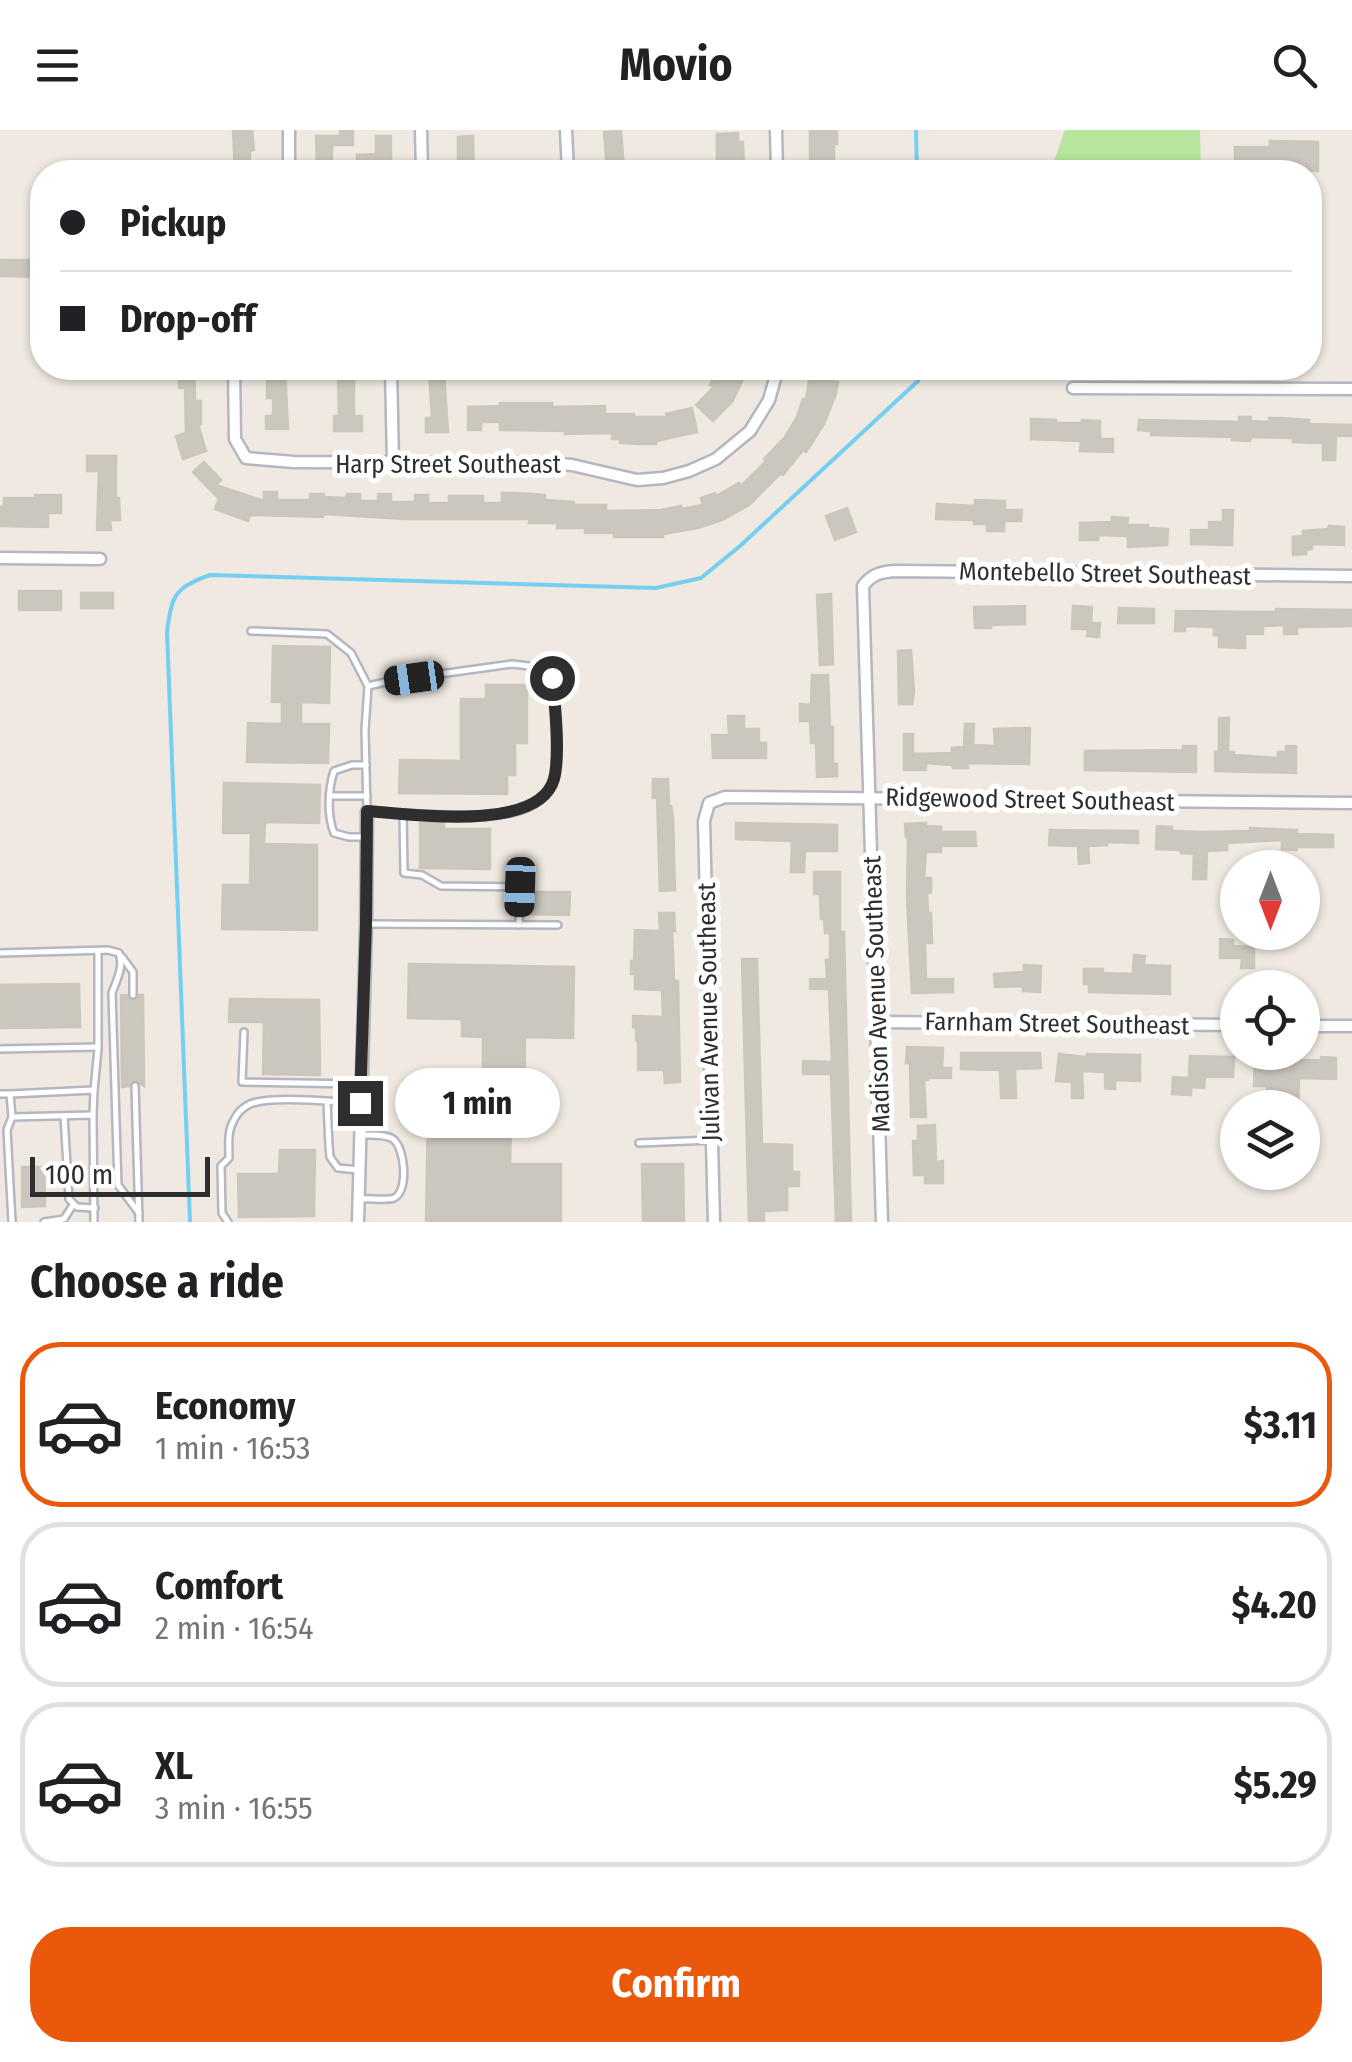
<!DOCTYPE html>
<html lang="en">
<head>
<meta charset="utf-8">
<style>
	body { margin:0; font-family:"Fira Sans Condensed",sans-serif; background:#f2f2f2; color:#202124; height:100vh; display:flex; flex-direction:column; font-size:38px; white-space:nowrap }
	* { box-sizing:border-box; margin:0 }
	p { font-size:32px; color:#757577 }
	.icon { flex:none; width:55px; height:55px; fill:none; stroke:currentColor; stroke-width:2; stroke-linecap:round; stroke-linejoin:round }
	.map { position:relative; height:1092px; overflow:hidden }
	.side { display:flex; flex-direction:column; background:#fff; flex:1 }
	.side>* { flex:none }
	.banner { position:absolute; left:30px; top:30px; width:1292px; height:220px; border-radius:40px; box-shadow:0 2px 8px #0004; display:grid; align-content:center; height:220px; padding:0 30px; background:#fff }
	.needle { width:65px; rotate:180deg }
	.tools { position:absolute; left:1220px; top:720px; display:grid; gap:20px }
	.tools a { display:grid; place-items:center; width:100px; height:100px; border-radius:50%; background:#fff; box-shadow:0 2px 8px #0004; font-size:50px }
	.scale { position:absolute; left:30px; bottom:25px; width:180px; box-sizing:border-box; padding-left:10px; border:5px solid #2e2e2e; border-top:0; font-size:28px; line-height:35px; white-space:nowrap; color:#2e2e2e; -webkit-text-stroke:8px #fff; paint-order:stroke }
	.end { position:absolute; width:45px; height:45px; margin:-22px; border:12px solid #2e2e2e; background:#fff; box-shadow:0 0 0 5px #fff }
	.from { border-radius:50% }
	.bubble { position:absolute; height:70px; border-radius:35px; background:#fff; box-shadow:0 2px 8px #0004; font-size:32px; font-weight:700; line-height:70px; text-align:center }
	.car { position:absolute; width:30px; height:60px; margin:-30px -15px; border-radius:12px; box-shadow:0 0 8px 2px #0007; background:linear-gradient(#222 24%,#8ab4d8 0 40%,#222 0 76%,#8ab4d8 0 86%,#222 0) }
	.banner b { display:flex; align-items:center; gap:35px; height:95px; font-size:38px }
	.banner b+b { border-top:2px solid #e0e0e0 }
	.banner i { width:25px; height:25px; background:#202124 }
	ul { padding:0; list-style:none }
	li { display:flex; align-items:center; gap:30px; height:165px; margin:0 20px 15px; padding:0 10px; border:5px solid #e0e0e0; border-radius:40px }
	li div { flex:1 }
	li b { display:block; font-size:38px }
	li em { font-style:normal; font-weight:700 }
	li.current { border-color:#ea580c }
	li>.icon { width:90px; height:90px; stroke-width:1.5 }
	h2 { padding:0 30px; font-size:45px; line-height:120px }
	.cta { display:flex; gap:20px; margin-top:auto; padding:20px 30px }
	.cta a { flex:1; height:115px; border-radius:40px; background:#ea580c; color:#fff; font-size:40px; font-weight:700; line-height:115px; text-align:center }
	header { display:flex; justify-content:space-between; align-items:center; height:130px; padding:0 30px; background:#fff; font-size:45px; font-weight:700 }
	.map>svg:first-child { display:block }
	.green { fill:#b6e59e }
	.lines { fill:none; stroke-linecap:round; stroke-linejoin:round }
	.stream { stroke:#75cff0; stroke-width:4 }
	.building { fill:#cbc7bf; stroke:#cbc5ba; stroke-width:2.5 }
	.service-casing { stroke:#b4b7c1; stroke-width:10 }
	.minor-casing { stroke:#b4b7c1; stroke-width:15 }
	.service { stroke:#fff; stroke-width:5 }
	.minor { stroke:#fff; stroke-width:10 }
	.route { stroke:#2e2e2e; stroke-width:12 }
	.labels { text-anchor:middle; stroke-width:10; stroke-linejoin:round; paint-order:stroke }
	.street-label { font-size:25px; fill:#2e2e2e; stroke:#fff }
</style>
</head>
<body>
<header><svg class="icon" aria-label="menu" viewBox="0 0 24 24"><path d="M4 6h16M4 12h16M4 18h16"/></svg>Movio<svg class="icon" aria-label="search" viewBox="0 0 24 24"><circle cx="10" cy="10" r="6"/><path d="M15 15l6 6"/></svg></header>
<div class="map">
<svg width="1352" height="1092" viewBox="0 0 1352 1092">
	<rect width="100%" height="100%" fill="#efe9e1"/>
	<polygon class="green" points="1065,0 1200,0 1201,42 1050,42"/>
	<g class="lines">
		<g class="stream">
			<polyline points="916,0 917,42"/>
			<path d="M190 1092 167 502C172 465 174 458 210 445L656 458 701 448 740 416 918 251 923 238"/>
		</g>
	</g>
	<g class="building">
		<polygon points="233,0 252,0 254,20 250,21 250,42 235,42"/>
		<polygon points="353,0 353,15 332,15 332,42 317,42 316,6 340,6 340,1"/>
		<polygon points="810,0 837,0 837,14 834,14 834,42 810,42"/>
		<polygon points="621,1 624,39 607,39 604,2"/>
		<polygon points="738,3 738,12 743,12 744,42 717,42 717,4"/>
		<polygon points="376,6 391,6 391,42 369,42 368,35 357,36 357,25 376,24"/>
		<polygon points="473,6 474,42 461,42 461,30 458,30 458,7"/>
		<polygon points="1270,11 1318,12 1318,41 1235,36 1235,17 1270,17"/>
		<polygon points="0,130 42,130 42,147 0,146"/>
		<polygon points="178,238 194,238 195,271 201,271 201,294 198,294 206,321 183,329 176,306 186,303 185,258 179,258"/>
		<polygon points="718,238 724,238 744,247 732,272 713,291 696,275 714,257 710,255"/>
		<polygon points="819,239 834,242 832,251 838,252 836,264 824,294 806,322 803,320 783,345 781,343 749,375 722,390 698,398 663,404 663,407 614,407 614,403 585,403 585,398 557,398 558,393 529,393 530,389 404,389 323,384 323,387 250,385 248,391 215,379 219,369 193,342 204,332 221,350 216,355 264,371 264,362 277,362 277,370 310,370 310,364 324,364 324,367 346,368 347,364 360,364 360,371 378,371 378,364 391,364 391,372 415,372 415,365 428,365 428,373 449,373 449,366 483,366 483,373 502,373 502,363 516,363 545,365 545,370 574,372 574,375 606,375 606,381 661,380 681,376 681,379 703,375 701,368 715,363 716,366 739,353 741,356 766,331 764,329 785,307 797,287 803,269 806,270 810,244 818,245"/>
		<polygon points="267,240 285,240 288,299 266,299 266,286 273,286 273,268 267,268"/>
		<polygon points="429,243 444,243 448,302 426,302 426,288 432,288"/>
		<polygon points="354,246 354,286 362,286 362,301 334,301 334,286 339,286 338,247"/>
		<polygon points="500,273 552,273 552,277 605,276 605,284 634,284 634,287 667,287 666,284 692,278 697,302 656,311 656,314 640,314 620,313 620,309 612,309 612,303 565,304 565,301 500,300 500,292 481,292 481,300 468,300 468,277 500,276"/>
		<polygon points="1239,287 1251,287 1251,291 1269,292 1269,288 1281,288 1309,290 1309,294 1352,295 1352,306 1336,306 1335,330 1323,330 1323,313 1293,312 1293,308 1251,307 1250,311 1232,310 1232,307 1151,305 1151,301 1138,300 1139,290 1239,292"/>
		<polygon points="1031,289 1056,290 1056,293 1082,293 1082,290 1100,291 1100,309 1113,309 1113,322 1080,321 1081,311 1031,309"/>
		<polygon points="87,326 116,326 116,368 119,368 120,390 110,390 111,400 97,400 99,341 87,341"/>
		<polygon points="35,365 61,365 61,383 48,383 48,397 0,396 0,377 4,377 4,368 35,368"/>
		<polygon points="975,370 1005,371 1005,380 1022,380 1021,391 1004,391 1004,401 987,401 987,394 974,394 974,390 936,389 937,374 975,376"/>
		<polygon points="847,378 856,402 835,410 826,386"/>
		<polygon points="1223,380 1233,380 1232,415 1191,414 1191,400 1209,400 1209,392 1223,392"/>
		<polygon points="1112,387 1128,388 1127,395 1148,395 1148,398 1168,399 1167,415 1128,417 1128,406 1098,405 1098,410 1080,410 1080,393 1112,392"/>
		<polygon points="1329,396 1344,397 1344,415 1312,414 1312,419 1306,420 1306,424 1293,425 1293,407 1303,406 1303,401 1328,399"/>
		<rect x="19" y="461" width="42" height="19"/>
		<rect x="81" y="463" width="32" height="15"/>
		<polygon points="831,464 833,534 820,535 817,465"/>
		<polygon points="1025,476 1025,494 991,495 991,498 975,498 974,477"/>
		<polygon points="1073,476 1092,477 1091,493 1100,493 1099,507 1087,506 1088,499 1072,499"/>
		<polygon points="1119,478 1154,479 1154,493 1118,493"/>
		<polygon points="1276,479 1352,480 1352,496 1297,497 1297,504 1284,504 1284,495 1263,496 1263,504 1245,504 1245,518 1219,517 1219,505 1214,505 1214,497 1185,496 1185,501 1175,501 1176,481 1276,482"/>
		<polygon points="273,516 330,517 329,573 301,572 301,594 329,594 328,633 247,632 248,593 282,594 282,572 272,572"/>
		<polygon points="911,520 914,562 912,574 899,574 898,521"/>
		<polygon points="812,545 828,545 830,597 833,597 833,634 837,634 837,646 817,647 816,613 811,613 810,591 800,591 800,574 811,575"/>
		<polygon points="486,555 527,555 527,613 515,613 515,645 507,645 507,664 399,663 400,630 461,631 461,569 486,569"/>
		<polygon points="728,586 744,586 744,599 759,599 759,613 766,613 766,628 713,628 712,605 729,605"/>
		<polygon points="1219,588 1229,588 1228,622 1234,622 1234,625 1278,628 1278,622 1286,622 1286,616 1296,616 1296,643 1215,641 1215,622 1219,622"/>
		<polygon points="965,594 974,594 973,615 995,616 994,599 1030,598 1029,634 967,633 968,638 953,638 952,635 926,633 926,640 904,640 904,604 913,604 913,624 952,623 952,618 964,617"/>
		<polygon points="1183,616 1196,616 1196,642 1085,640 1085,621 1183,620"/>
		<polygon points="653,649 668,649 669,676 671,676 673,687 675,760 660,761 657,667 653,668"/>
		<polygon points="224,653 320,655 319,693 265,692 264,714 317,715 317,800 222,799 223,755 250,755 251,703 223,703"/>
		<polygon points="420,693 444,693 444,699 490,699 490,739 420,738"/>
		<polygon points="736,693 837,695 837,721 805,721 804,742 791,742 792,711 736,709"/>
		<polygon points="926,693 926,696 941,697 941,702 975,702 976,716 941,716 941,722 926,722 924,748 931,748 931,763 927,763 928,783 931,783 932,813 925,813 926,849 953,849 953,862 912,863 907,769 908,707 906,707 905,694"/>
		<polygon points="1157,696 1172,697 1172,701 1201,702 1250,701 1250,698 1297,700 1297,704 1333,705 1333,717 1297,717 1297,720 1282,719 1282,710 1227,713 1227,720 1207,721 1206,749 1193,749 1194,724 1181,723 1181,720 1156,719"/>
		<polygon points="1050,700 1138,701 1138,713 1107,712 1107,715 1088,716 1089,733 1079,734 1078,716 1049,715"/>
		<polygon points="814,742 840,742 840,802 844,802 851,1092 836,1092 831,944 803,944 803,931 832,932 829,859 810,859 810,849 827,849 826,830 830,829 830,803 825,803 824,789 821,789 820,764 814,764"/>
		<polygon points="526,762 570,762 569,785 526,784"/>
		<polygon points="659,783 674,783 675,801 672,801 674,851 678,851 680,952 665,953 664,940 638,940 638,910 636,910 636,897 633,897 633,886 663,887 662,860 635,859 635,844 631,844 631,831 634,831 635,800 660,801"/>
		<polygon points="1220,809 1233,810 1233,816 1254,817 1254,838 1241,838 1242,828 1220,828"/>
		<polygon points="1134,825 1145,826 1144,835 1170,836 1170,864 1089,862 1089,854 1084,854 1084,839 1103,839 1103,843 1133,844"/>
		<polygon points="742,829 757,829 762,1014 792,1015 792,1042 799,1042 799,1056 787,1056 787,1080 764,1081 764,1092 749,1092"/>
		<polygon points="409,834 574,837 573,908 525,907 524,986 511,986 510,1034 561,1034 561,1091 426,1091 428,984 403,984 404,951 417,952 418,942 483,943 483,907 462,906 462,889 408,888"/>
		<polygon points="1024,835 1041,836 1040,862 1023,861 1023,856 995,857 994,844 1024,842"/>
		<polygon points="79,854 80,897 0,898 0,855"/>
		<polygon points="121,865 127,865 129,870 134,871 139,865 143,865 144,956 136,950 131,951 129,956 122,957"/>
		<polygon points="230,869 319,870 320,945 263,944 264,892 229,892"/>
		<polygon points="907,917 943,918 942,938 951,938 951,948 928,948 928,950 924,950 926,987 911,987 910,933 906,933"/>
		<polygon points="961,923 1040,923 1041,938 1015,939 1016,968 1001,968 1000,940 961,939"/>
		<polygon points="1059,924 1086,927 1087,924 1140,925 1140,951 1115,950 1115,959 1105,958 1105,942 1082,941 1083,968 1072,968 1072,952 1056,951"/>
		<polygon points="1190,926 1234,927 1233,947 1205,947 1204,958 1191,957 1191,965 1172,964 1173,947 1189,948"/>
		<polygon points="1255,926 1271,927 1271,931 1321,930 1321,927 1336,928 1336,949 1299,948 1298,978 1267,978 1267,956 1254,956"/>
		<polygon points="935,995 936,1032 943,1031 943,1053 925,1053 925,1045 914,1045 913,1011 918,1011 918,996"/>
		<polygon points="280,1020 315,1020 314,1086 239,1087 238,1044 279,1044"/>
		<polygon points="642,1034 683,1034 684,1092 643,1092"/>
		<polygon points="22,1037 44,1037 45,1076 22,1077"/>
	</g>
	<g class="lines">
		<g class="service-casing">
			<g id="service">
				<polyline points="251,501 327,504 351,523 368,556"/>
				<path d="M512 534 537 537 552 548C555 574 561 624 554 649 542 692 479 686 445 685 419 684 393 683 367 681L365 600 368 556 390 551Z"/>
				<path d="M366 635H352L334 641C328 660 327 685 334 703L349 707H366"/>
				<polyline points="330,666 367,666"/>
				<polyline points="403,684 404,743 422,745 441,756 520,757 519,795"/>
				<polyline points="366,794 558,795"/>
				<path d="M0 823 108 820 119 823C124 837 117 849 112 863L118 1055 139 1083"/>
				<polyline points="122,827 133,842 133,865"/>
				<polyline points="244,902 242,952 360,954"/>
				<polyline points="0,919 98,917"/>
				<polyline points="135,956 139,1092"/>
				<polyline points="94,960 98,919 98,821"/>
				<polyline points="0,964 10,964 12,987 7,1000 12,1092"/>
				<polyline points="10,964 94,960 93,985"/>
				<polyline points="327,972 329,1016 330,1027 338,1038 359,1040"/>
				<polyline points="64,986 69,1069 77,1077 95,1078"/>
				<polyline points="12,987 93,985 94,1092"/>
				<polyline points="639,1013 711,1010"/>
				<path d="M362 1069C370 1068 386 1071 394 1068 409 1061 405 1018 393 1009 385 1004 371 1005 362 1005"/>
				<polyline points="44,1092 64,1089 73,1075"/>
				<path d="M228 1092 222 1083 221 1036 229 1028C229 1015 227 1001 234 990 237 983 244 977 250 974 273 965 333 972 360 973"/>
			</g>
		</g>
		<g class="minor-casing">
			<g id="minor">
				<polyline points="421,0 422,42"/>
				<polyline points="566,0 568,42"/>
				<polyline points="776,0 777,42"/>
				<polyline points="289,42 289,0"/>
				<polyline points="234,238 235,309 246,328 294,332 549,333 572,335 637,350 663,348 689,341 716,329 750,301 769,270 778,238"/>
				<polyline points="391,238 393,334"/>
				<polyline points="1073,258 1352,259"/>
				<polyline points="0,428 100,429"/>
				<polyline points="877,892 1238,895"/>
				<polyline points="1302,896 1352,896"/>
				<polyline points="358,1092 366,794 367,681"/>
				<polyline points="714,1092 704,691 709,673 725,667 1352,673"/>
				<path d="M882 1092 863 456C872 444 881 442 895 441L1352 446"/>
			</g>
		</g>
		<use href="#service" class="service"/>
		<use href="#minor" class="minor"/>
	</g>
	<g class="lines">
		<path class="route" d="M360 973 366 794 367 681C410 684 539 703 554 649 560 626 555 573 552 548"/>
	</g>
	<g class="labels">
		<g class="street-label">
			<text x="448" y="343">Harp Street Southeast</text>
			<text transform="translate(1105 443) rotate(1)" y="9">Montebello Street Southeast</text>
			<text transform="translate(1030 669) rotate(1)" y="9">Ridgewood Street Southeast</text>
			<text transform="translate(876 864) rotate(-92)" y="9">Madison Avenue Southeast</text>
			<text transform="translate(708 882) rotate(-91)" y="9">Julivan Avenue Southeast</text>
			<text transform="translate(1057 893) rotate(1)" y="9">Farnham Street Southeast</text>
		</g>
	</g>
</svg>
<div class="tools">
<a><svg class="needle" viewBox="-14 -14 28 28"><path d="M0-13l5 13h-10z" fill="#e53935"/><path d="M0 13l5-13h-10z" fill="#757577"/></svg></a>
<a><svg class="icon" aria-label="locate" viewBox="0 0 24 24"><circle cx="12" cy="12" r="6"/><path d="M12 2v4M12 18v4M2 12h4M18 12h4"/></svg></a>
<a><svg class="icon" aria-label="layers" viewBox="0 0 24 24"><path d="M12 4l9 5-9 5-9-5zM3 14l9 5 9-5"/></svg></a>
</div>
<div class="scale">100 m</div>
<i class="end from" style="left:552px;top:548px"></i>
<i class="end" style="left:360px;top:973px"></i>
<div class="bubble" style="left:395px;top:938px;width:165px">1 min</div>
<i class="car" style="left:414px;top:548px;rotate:262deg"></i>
<i class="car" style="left:520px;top:757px;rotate:182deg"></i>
<div class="banner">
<b><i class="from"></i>Pickup</b>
<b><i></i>Drop-off</b>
</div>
</div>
<section class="side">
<h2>Choose a ride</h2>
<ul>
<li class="current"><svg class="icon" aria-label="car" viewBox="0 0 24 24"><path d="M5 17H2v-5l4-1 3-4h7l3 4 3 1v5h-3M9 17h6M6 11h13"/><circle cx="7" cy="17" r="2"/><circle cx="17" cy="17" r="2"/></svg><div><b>Economy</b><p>1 min · 16:53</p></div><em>$3.11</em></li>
<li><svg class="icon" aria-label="car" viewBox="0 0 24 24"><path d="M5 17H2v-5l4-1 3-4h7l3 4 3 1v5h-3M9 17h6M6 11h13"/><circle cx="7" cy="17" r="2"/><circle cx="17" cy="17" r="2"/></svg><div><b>Comfort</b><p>2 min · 16:54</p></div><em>$4.20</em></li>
<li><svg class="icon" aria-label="car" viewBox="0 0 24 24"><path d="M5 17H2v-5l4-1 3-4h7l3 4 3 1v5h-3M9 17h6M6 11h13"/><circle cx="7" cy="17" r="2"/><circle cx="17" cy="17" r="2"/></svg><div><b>XL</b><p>3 min · 16:55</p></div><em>$5.29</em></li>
</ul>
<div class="cta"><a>Confirm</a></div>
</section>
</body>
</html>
